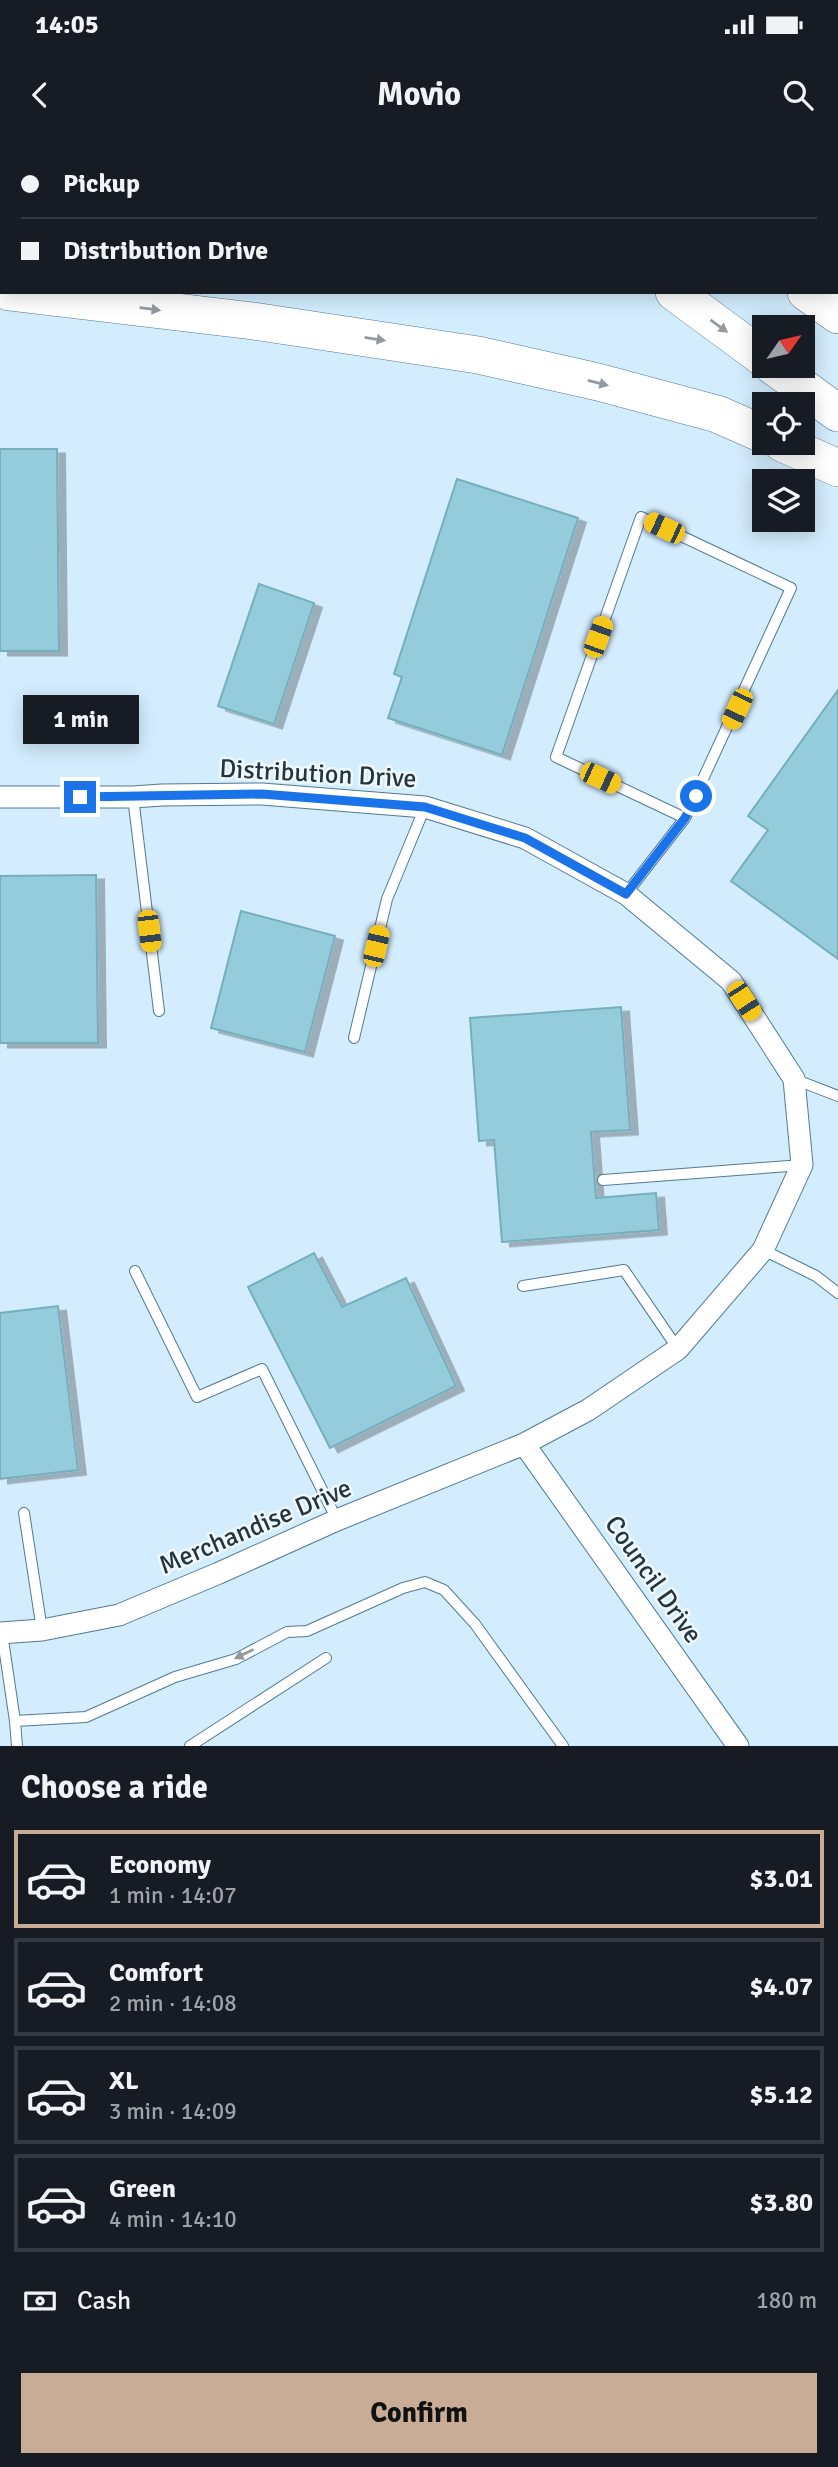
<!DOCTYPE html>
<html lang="en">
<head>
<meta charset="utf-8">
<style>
	body { margin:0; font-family:Signika,sans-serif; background:#242831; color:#f1f3f6; height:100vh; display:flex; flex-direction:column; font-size:26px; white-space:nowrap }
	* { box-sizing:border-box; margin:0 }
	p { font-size:23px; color:#9ea1a6 }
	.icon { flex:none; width:38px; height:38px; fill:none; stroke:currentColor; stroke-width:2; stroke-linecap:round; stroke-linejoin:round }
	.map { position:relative; height:1606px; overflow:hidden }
	.panel { display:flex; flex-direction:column; background:#171b24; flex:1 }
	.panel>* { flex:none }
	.hud { position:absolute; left:0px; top:0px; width:838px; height:154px; box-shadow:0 4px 18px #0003; display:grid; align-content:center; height:154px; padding:0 21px; background:#171b24 }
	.needle { width:46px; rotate:56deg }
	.fabs { position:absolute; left:752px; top:175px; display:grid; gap:14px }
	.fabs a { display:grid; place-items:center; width:63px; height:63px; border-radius:0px; background:#171b24; box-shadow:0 4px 18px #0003; font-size:35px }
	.end { position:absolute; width:32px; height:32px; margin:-16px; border:9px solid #1a73e8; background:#fff; box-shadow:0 0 0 4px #fff }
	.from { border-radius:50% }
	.bubble { position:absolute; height:49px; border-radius:0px; background:#171b24; box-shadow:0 4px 18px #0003; font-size:23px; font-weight:800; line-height:49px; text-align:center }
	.car { position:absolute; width:21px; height:42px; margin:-21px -10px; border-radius:9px; box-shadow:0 0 5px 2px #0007; background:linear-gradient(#f5c518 24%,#345 0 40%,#f5c518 0 76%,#345 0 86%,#f5c518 0) }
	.hud b { display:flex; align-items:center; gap:24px; height:66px; font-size:26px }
	.hud b+b { border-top:2px solid #363941 }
	.hud i { width:18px; height:18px; background:#f1f3f6 }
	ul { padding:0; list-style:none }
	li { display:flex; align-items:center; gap:21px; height:98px; margin:0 14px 10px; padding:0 7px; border:4px solid #363941; border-radius:0px }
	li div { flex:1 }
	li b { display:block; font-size:26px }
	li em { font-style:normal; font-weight:800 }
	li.on { border-color:#c8ac96 }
	li>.icon { width:63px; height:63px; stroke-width:1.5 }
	h2 { padding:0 21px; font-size:32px; line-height:84px }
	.pay { display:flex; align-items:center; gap:18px; height:77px; padding:0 21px; font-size:26px }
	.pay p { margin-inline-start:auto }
	.button { display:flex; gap:14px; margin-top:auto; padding:14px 21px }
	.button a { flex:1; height:80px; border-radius:0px; background:#c8ac96; color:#111; font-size:28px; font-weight:800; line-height:80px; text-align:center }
	.status { display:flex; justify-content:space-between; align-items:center; height:49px; padding:0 35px; background:#171b24; direction:ltr }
	.status svg { height:19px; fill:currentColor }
	header { display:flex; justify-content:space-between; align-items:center; height:91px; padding:0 21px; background:#171b24; font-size:32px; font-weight:800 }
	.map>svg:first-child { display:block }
	.building { fill:#95ccdb; stroke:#77aebc; stroke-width:2; filter:url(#shadow) }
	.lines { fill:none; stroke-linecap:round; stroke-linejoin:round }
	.lane-casing { stroke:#517a93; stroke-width:12 }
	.street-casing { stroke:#517a93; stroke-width:23 }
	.highway-casing { stroke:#517a93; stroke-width:38 }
	.lane { stroke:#fff; stroke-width:10 }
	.street { stroke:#fff; stroke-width:21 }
	.highway { stroke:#fff; stroke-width:37 }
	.oneway { fill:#929aa0 }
	.route { stroke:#1a73e8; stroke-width:9 }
	.labels { text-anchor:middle; stroke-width:5; stroke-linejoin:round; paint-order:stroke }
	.street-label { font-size:26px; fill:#243540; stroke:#eff8fd }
</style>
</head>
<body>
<div class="status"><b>14:05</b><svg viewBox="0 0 49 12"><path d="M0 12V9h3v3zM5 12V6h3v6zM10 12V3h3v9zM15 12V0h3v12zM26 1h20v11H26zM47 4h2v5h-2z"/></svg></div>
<header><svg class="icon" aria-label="back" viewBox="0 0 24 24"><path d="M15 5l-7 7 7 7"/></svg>Movio<svg class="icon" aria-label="search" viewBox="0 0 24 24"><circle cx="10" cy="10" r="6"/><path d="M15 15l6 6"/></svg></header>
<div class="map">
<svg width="838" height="1606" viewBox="0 0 838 1606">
	<defs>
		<filter id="shadow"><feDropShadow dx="8" dy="4.5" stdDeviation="0" flood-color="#0004"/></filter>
	</defs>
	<rect width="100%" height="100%" fill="#d3edfe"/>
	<g class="building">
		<polygon points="0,309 57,309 59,511 0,511"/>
		<polygon points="457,339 578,378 502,615 388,578 402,537 394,534"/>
		<polygon points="259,444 314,463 274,584 218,566"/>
		<polygon points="838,550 838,819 731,741 768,690 748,676"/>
		<polygon points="96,735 98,903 0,903 0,736"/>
		<polygon points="241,771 335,796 305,912 211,888"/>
		<polygon points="621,867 630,990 591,992 596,1058 656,1053 659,1090 502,1102 494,1000 479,1001 470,878"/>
		<polygon points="314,1113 342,1167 406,1138 456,1246 330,1308 248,1147"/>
		<polygon points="58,1166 78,1330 0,1339 0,1173"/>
	</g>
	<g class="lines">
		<g class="lane-casing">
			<g id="lane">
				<polyline points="133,657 159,871"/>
				<polyline points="626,754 685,678 791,448 641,377 556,617 685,678"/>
				<polyline points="354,898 387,759 425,667"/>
				<polyline points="794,939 838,956"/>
				<polyline points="603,1040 802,1025"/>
				<polyline points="763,1110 816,1136 838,1153"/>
				<polyline points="135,1131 197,1257 262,1229 337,1380"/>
				<polyline points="523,1146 624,1130 678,1209"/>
				<polyline points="24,1373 42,1490"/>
				<polyline points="2,1493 15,1581 17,1606"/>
				<polyline points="15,1581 86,1577 175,1537 236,1519 287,1492 307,1491 403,1448 425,1442 444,1450 475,1484 563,1606"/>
				<polyline points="190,1606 326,1518"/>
			</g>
		</g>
		<g class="street-casing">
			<g id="street">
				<polyline points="0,657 133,657 162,655 262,654 425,667 525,698 626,754 731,841 794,939 802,1025 763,1110 678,1209 588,1270 524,1304 337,1380 219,1433 119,1475 42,1490 0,1493"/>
				<polyline points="524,1304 738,1606"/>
			</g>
		</g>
		<g class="highway-casing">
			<g id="highway">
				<polyline points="478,0 480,2"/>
				<polyline points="611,0 613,2"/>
				<polyline points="708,0 709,2"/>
				<polyline points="31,2 33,0"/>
				<polyline points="0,28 2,27"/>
				<polyline points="836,135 838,137"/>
				<polyline points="9,152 253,181 478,215 598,242 717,274 765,295"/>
				<polyline points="674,152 765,219"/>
				<polyline points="806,152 838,175"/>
				<polyline points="773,226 838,273"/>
				<polyline points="782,303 838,328"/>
			</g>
		</g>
		<use href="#lane" class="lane"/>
		<use href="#street" class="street"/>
		<use href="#highway" class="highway"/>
	</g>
	<defs><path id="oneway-solid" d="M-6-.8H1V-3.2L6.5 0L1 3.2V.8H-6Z" transform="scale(1.75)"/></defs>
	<g class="oneway">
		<use href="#oneway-solid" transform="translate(150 169) rotate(7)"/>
		<use href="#oneway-solid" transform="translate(719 186) rotate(36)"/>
		<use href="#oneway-solid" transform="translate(375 199) rotate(9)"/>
		<use href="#oneway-solid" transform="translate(598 243) rotate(14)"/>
		<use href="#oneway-solid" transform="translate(244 1514) rotate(154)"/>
	</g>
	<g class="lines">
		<polyline class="route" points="80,657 262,654 425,667 525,698 626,754 685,678 696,656"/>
	</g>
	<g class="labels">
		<g class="street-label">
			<text transform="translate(318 633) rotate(3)" y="9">Distribution Drive</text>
			<text transform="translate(255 1386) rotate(-23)" y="9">Merchandise Drive</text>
			<text transform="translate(654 1439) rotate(55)" y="9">Council Drive</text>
		</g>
	</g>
</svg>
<div class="fabs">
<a><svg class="needle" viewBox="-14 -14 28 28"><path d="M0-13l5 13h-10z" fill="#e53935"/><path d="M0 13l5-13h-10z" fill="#9ea1a6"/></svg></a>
<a><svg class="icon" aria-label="locate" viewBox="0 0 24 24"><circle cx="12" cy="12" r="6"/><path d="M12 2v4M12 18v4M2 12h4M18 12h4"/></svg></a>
<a><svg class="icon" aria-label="layers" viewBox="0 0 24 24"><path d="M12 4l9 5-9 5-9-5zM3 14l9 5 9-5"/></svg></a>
</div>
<i class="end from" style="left:696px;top:656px"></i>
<i class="end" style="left:80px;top:657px"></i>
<div class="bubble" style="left:23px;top:555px;width:116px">1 min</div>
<i class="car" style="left:664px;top:388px;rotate:295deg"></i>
<i class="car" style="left:598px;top:497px;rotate:20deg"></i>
<i class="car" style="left:737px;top:569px;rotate:205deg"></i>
<i class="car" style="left:600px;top:638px;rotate:115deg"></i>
<i class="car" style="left:149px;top:791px;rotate:173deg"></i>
<i class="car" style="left:376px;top:806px;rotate:13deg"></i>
<i class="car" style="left:744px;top:861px;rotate:147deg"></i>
<div class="hud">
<b><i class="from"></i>Pickup</b>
<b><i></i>Distribution Drive</b>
</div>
</div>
<section class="panel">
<h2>Choose a ride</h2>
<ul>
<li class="on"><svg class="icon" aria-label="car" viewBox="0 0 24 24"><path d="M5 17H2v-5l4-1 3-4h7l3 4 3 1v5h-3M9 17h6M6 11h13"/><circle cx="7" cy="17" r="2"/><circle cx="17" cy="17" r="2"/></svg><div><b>Economy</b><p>1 min · 14:07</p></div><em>$3.01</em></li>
<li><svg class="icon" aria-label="car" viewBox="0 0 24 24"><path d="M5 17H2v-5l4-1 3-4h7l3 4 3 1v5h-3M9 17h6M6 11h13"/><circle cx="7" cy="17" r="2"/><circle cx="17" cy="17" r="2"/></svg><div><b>Comfort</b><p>2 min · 14:08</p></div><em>$4.07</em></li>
<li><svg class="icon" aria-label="car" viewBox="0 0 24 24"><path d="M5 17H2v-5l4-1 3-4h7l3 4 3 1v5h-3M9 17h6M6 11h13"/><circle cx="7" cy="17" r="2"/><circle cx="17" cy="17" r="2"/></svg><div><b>XL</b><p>3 min · 14:09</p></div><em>$5.12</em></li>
<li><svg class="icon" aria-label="car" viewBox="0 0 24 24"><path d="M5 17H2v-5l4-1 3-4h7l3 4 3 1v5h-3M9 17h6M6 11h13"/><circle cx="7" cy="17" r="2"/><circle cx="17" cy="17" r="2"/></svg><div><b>Green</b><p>4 min · 14:10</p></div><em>$3.80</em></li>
</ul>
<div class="pay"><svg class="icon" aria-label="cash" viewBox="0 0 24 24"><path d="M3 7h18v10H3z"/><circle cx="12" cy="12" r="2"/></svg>Cash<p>180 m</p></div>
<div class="button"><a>Confirm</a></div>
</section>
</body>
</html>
